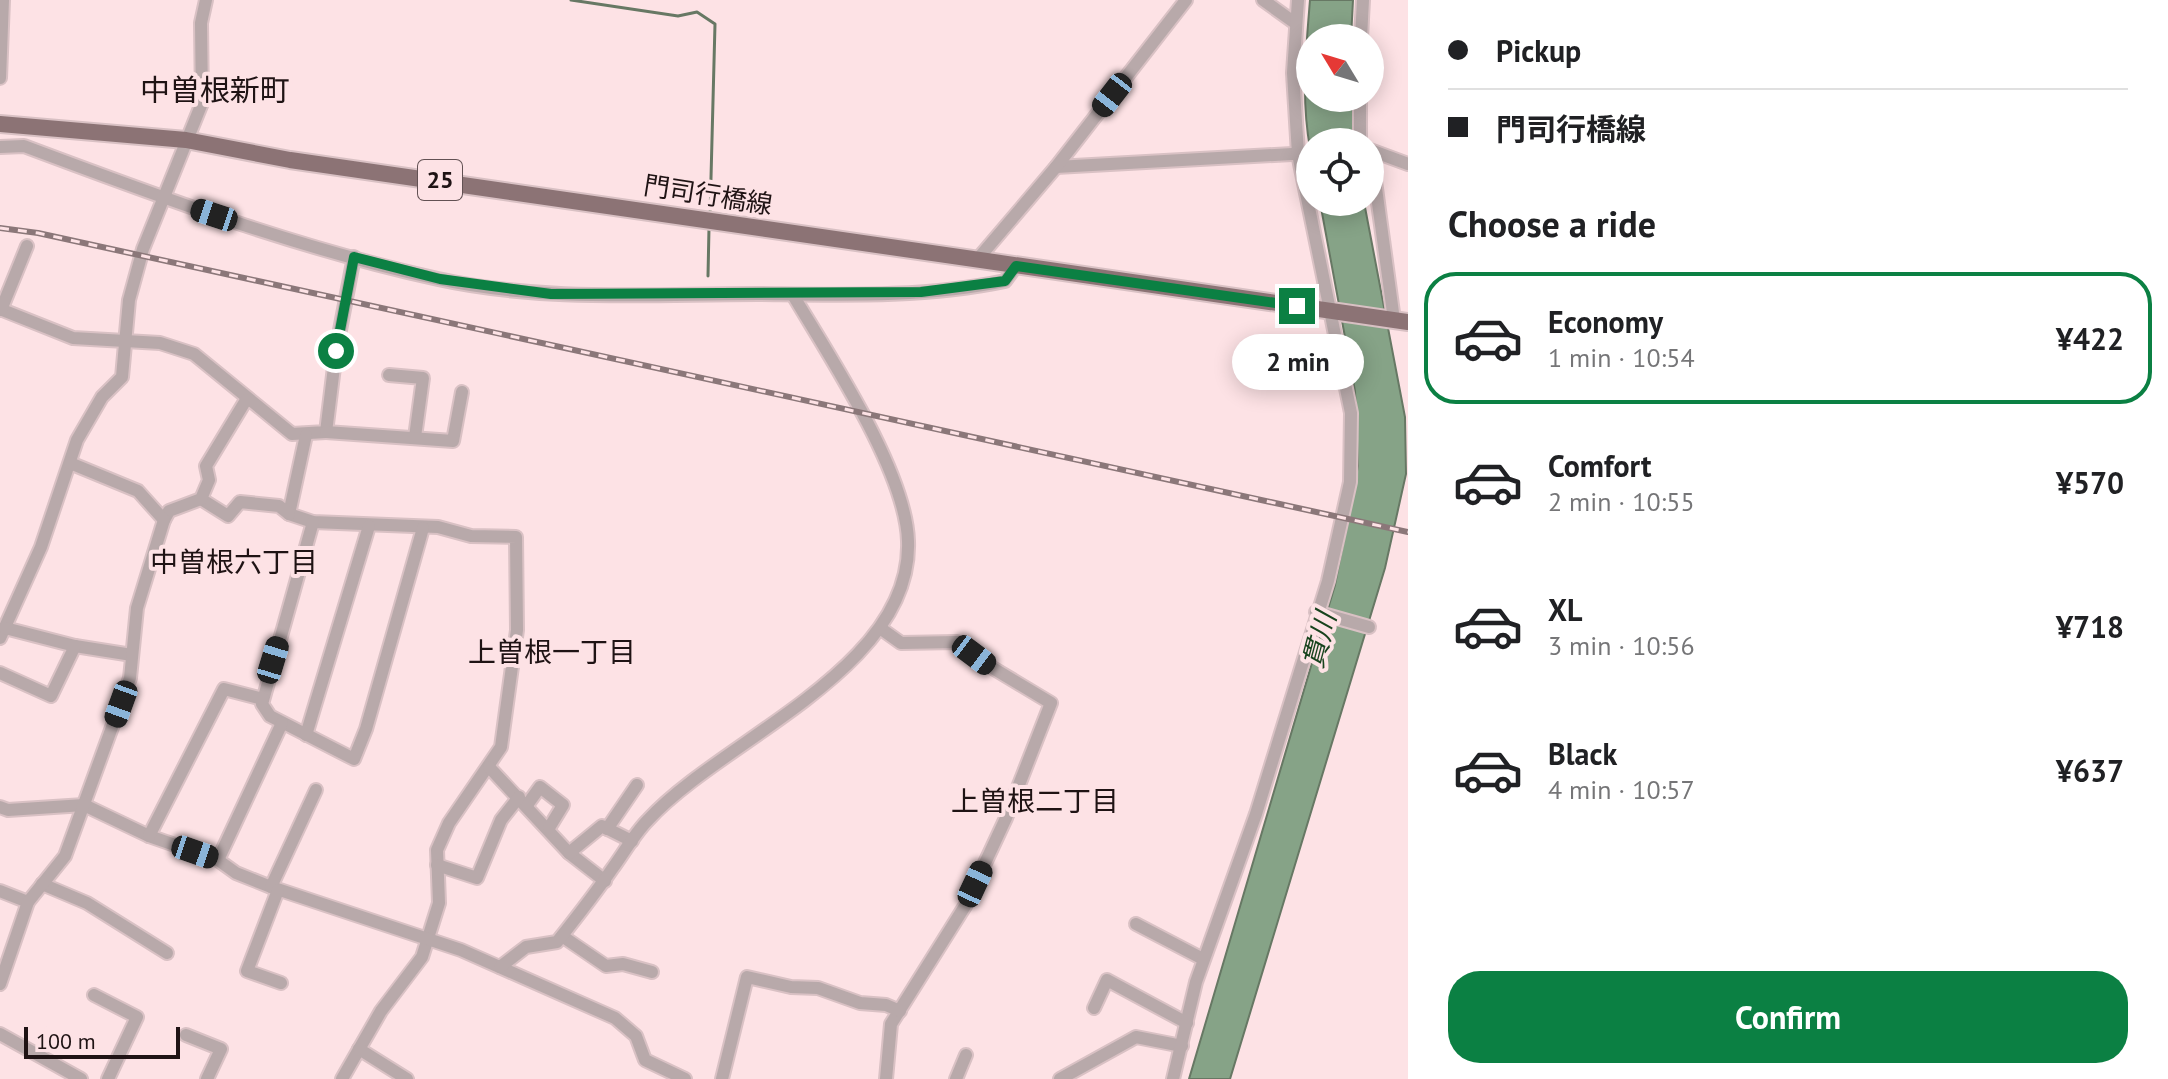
<!DOCTYPE html>
<html lang="en">
<head>
<meta charset="utf-8">
<style>
	body { margin:0; font-family:"PT Sans","Noto Sans JP",sans-serif; background:#f6f6f6; color:#202124; height:100vh; display:flex; flex-direction:column; font-size:30px; white-space:nowrap }
	* { box-sizing:border-box; margin:0 }
	p { font-size:26px; color:#757577 }
	.icon { flex:none; width:44px; height:44px; fill:none; stroke:currentColor; stroke-width:2; stroke-linecap:round; stroke-linejoin:round }
	.map { position:relative; flex:1; overflow:hidden }
	.sheet { display:flex; flex-direction:column; background:#fff; width:760px }
	.sheet>* { flex:none }
	.guide { display:grid; align-content:center; height:176px; padding:0 40px; background:#fff }
	.needle { width:52px; rotate:308deg }
	.controls { position:absolute; left:1296px; top:24px; display:grid; gap:16px }
	.controls a { display:grid; place-items:center; width:88px; height:88px; border-radius:50%; background:#fff; box-shadow:0 4px 20px #0003; font-size:40px }
	.scale { position:absolute; left:24px; bottom:20px; width:156px; box-sizing:border-box; padding-left:8px; border:4px solid #1f1314; border-top:0; font-size:22px; line-height:28px; white-space:nowrap; color:#1f1314; -webkit-text-stroke:6px #fde2e5; paint-order:stroke }
	.end { position:absolute; width:36px; height:36px; margin:-18px; border:10px solid #0b8043; background:#fff; box-shadow:0 0 0 4px #fff }
	.from { border-radius:50% }
	.bubble { position:absolute; height:56px; border-radius:28px; background:#fff; box-shadow:0 4px 20px #0003; font-size:26px; font-weight:700; line-height:56px; text-align:center }
	.car { position:absolute; width:24px; height:48px; margin:-24px -12px; border-radius:10px; box-shadow:0 0 6px 2px #0007; background:linear-gradient(#222 24%,#8ab4d8 0 40%,#222 0 76%,#8ab4d8 0 86%,#222 0) }
	.guide b { display:flex; align-items:center; gap:28px; height:76px; font-size:30px }
	.guide b+b { border-top:2px solid #e0e0e0 }
	.guide i { width:20px; height:20px; background:#202124 }
	ul { padding:0; list-style:none }
	li { display:flex; align-items:center; gap:24px; height:132px; margin:0 16px 12px; padding:0 24px; border:4px solid transparent; border-radius:32px }
	li div { flex:1 }
	li b { display:block; font-size:30px }
	li em { font-style:normal; font-weight:700 }
	li.active { border-color:#0b8043 }
	li>.icon { width:72px; height:72px; stroke-width:1.5 }
	h2 { padding:0 40px; font-size:36px; line-height:96px }
	.action { display:flex; gap:16px; margin-top:auto; padding:16px 40px }
	.action a { flex:1; height:92px; border-radius:32px; background:#0b8043; color:#fff; font-size:32px; font-weight:700; line-height:92px; text-align:center }
	main { display:flex; flex:1; min-height:0 }
	.map>svg:first-child { display:block }
	.water { fill:#86a387; stroke:#677864; stroke-width:2 }
	.lines { fill:none; stroke-linecap:round; stroke-linejoin:round }
	.stream { stroke:#677864; stroke-width:3 }
	.minor-casing { stroke:#d9c1c4; stroke-width:16 }
	.major-casing { stroke:#d9c1c4; stroke-width:20 }
	.minor { stroke:#b8a9aa; stroke-width:12 }
	.major { stroke:#8c7375; stroke-width:16 }
	.rail-casing { stroke:#8b7779; stroke-width:6 }
	.rail { stroke:#fde2e5; stroke-width:3; stroke-dasharray:9; stroke-linecap:butt }
	.route { stroke:#0b8043; stroke-width:10 }
	.labels { text-anchor:middle; stroke-width:8; stroke-linejoin:round; paint-order:stroke }
	.shield { fill:#fde2e5; stroke:#625153; stroke-width:2 }
	.shield-label { font-size:24px; font-weight:bold; fill:#1f1314 }
	.street-label { font-size:26px; fill:#1f1314; stroke:#fde2e5 }
	.neighbourhood-label { font-size:28px; fill:#1f1314; stroke:#fde2e5 }
	.water-label { font-size:28px; font-style:italic; fill:#17431d; stroke:#fde2e5 }
	.quarter-label { font-size:30px; fill:#1f1314; stroke:#fde2e5 }
</style>
</head>
<body>
<main>
<div class="map">
<svg width="1408" height="1079" viewBox="0 0 1408 1079">
	<rect width="100%" height="100%" fill="#fde2e5"/>
	<g class="water">
		<path d="M1310 0H1353L1351 38H1310V98H1351L1357 142H1310V148C1301 99 1306 49 1310 0Z"/>
		<polygon points="1320,202 1364,202 1405,417 1406,474 1385,568 1230,1079 1189,1079 1335,585 1358,466 1355,391"/>
	</g>
	<g class="lines">
		<g class="stream">
			<polyline points="571,0 678,16 697,12 715,24 710,216"/>
			<polyline points="708,276 709,228"/>
		</g>
		<g class="minor-casing">
			<g id="minor">
				<polyline points="1263,0 1295,23"/>
				<polyline points="1361,38 1363,0"/>
				<polyline points="0,78 3,0"/>
				<polyline points="1360,98 1360,142"/>
				<path d="M0 147 24 146C160 197 296 248 438 279 542 302 652 294 758 294 840 295 925 298 1005 281L1016 266"/>
				<polyline points="1370,150 1408,164"/>
				<polyline points="1056,167 1310,153"/>
				<polyline points="1370,170 1375,181 1394,320"/>
				<polyline points="977,260 1056,167 1186,0"/>
				<polyline points="0,309 73,338 160,343 194,354 292,434 326,432 336,351 354,257"/>
				<polyline points="1,310 27,246"/>
				<polyline points="389,375 423,378 415,437"/>
				<polyline points="326,432 453,441 462,392"/>
				<polyline points="306,435 289,514 313,522 438,527 471,536 516,537 517,630 501,747 449,823 437,850 439,903 422,957 381,1011 342,1079"/>
				<polyline points="201,499 228,516 240,502 279,506 289,514"/>
				<polyline points="164,520 169,511 201,499 209,480 206,466 246,400"/>
				<polyline points="313,522 262,704 270,716 354,759 366,729 423,528"/>
				<polyline points="1316,612 1369,627"/>
				<polyline points="880,628 901,643 957,642 991,667 1051,703 1006,818 965,906 891,1024 886,1079"/>
				<polyline points="0,638 41,547 77,440 102,397 122,377 129,300 143,249 202,103 201,23 206,0"/>
				<polyline points="75,646 132,655"/>
				<polyline points="0,673 51,696 75,646 5,628"/>
				<polyline points="306,735 369,526"/>
				<polyline points="489,767 569,853 605,881"/>
				<polyline points="527,805 540,787 563,805 549,828"/>
				<polyline points="0,807 8,810 84,805 149,836 218,860 236,873 271,887 461,950 615,1018 636,1036 645,1060 685,1079"/>
				<polyline points="607,829 637,785"/>
				<polyline points="149,836 224,689 263,699"/>
				<polyline points="569,853 602,826 632,841"/>
				<polyline points="218,860 282,723"/>
				<polyline points="437,865 477,878 501,820 519,797"/>
				<polyline points="42,884 87,903 167,953"/>
				<polyline points="271,887 316,790"/>
				<polyline points="278,890 247,971 281,983"/>
				<polyline points="0,891 28,902"/>
				<polyline points="1136,924 1203,959"/>
				<polyline points="562,936 606,966 623,964 652,972"/>
				<path d="M500 967 526 947 557 942C576 918 595 894 612 869 624 853 634 834 648 820 722 739 913 669 908 541 906 471 829 356 793 295"/>
				<polyline points="0,984 28,902 65,856 130,678 137,608 164,520 138,491 70,463"/>
				<polyline points="94,995 137,1017 108,1079"/>
				<polyline points="1094,1008 1107,980 1187,1023"/>
				<polyline points="0,1034 81,1079"/>
				<polyline points="186,1035 221,1049 207,1079"/>
				<polyline points="359,1049 407,1079"/>
				<polyline points="722,1079 747,977 791,987 818,988 860,1003 886,1005 900,1011"/>
				<polyline points="956,1079 966,1055"/>
				<polyline points="1060,1079 1136,1037 1182,1046"/>
				<polyline points="1173,1079 1196,982 1256,814 1328,581 1350,482 1351,413 1298,154 1293,73 1298,0"/>
			</g>
		</g>
		<g class="major-casing">
			<polyline id="major" points="0,124 186,140 290,160 1408,322"/>
		</g>
		<use href="#minor" class="minor"/>
		<use href="#major" class="major"/>
		<g class="rail-casing">
			<polyline id="rail" points="0,228 38,233 1408,532"/>
		</g>
		<use href="#rail" class="rail"/>
	</g>
	<g class="lines">
		<polyline class="route" points="336,351 354,257 440,279 551,294 921,292 1005,281 1016,266 1297,306"/>
	</g>
	<g class="labels">
		<rect class="shield" x="418" y="160" width="44" height="40" rx="6"/>
		<g class="shield-label">
			<text x="440" y="188">25</text>
		</g>
		<g class="street-label">
			<text transform="translate(708 195) rotate(9)" y="9">門司行橋線</text>
		</g>
		<g class="neighbourhood-label">
			<text x="234" y="572">中曽根六丁目</text>
			<text x="552" y="662">上曽根一丁目</text>
			<text x="1035" y="811">上曽根二丁目</text>
		</g>
		<g class="water-label">
			<text transform="translate(1319 640) rotate(-75)" y="10">貫川</text>
		</g>
		<g class="quarter-label">
			<text x="215" y="101">中曽根新町</text>
		</g>
	</g>
</svg>
<div class="controls">
<a><svg class="needle" viewBox="-14 -14 28 28"><path d="M0-13l5 13h-10z" fill="#e53935"/><path d="M0 13l5-13h-10z" fill="#757577"/></svg></a>
<a><svg class="icon" aria-label="locate" viewBox="0 0 24 24"><circle cx="12" cy="12" r="6"/><path d="M12 2v4M12 18v4M2 12h4M18 12h4"/></svg></a>
</div>
<div class="scale">100 m</div>
<i class="end from" style="left:336px;top:351px"></i>
<i class="end" style="left:1297px;top:306px"></i>
<div class="bubble" style="left:1232px;top:334px;width:132px">2 min</div>
<i class="car" style="left:1112px;top:95px;rotate:218deg"></i>
<i class="car" style="left:214px;top:215px;rotate:288deg"></i>
<i class="car" style="left:974px;top:655px;rotate:127deg"></i>
<i class="car" style="left:273px;top:660px;rotate:17deg"></i>
<i class="car" style="left:121px;top:704px;rotate:200deg"></i>
<i class="car" style="left:195px;top:852px;rotate:109deg"></i>
<i class="car" style="left:975px;top:884px;rotate:25deg"></i>
</div>
<section class="sheet">
<div class="guide">
<b><i class="from"></i>Pickup</b>
<b><i></i>門司行橋線</b>
</div>
<h2>Choose a ride</h2>
<ul>
<li class="active"><svg class="icon" aria-label="car" viewBox="0 0 24 24"><path d="M5 17H2v-5l4-1 3-4h7l3 4 3 1v5h-3M9 17h6M6 11h13"/><circle cx="7" cy="17" r="2"/><circle cx="17" cy="17" r="2"/></svg><div><b>Economy</b><p>1 min · 10:54</p></div><em>¥422</em></li>
<li><svg class="icon" aria-label="car" viewBox="0 0 24 24"><path d="M5 17H2v-5l4-1 3-4h7l3 4 3 1v5h-3M9 17h6M6 11h13"/><circle cx="7" cy="17" r="2"/><circle cx="17" cy="17" r="2"/></svg><div><b>Comfort</b><p>2 min · 10:55</p></div><em>¥570</em></li>
<li><svg class="icon" aria-label="car" viewBox="0 0 24 24"><path d="M5 17H2v-5l4-1 3-4h7l3 4 3 1v5h-3M9 17h6M6 11h13"/><circle cx="7" cy="17" r="2"/><circle cx="17" cy="17" r="2"/></svg><div><b>XL</b><p>3 min · 10:56</p></div><em>¥718</em></li>
<li><svg class="icon" aria-label="car" viewBox="0 0 24 24"><path d="M5 17H2v-5l4-1 3-4h7l3 4 3 1v5h-3M9 17h6M6 11h13"/><circle cx="7" cy="17" r="2"/><circle cx="17" cy="17" r="2"/></svg><div><b>Black</b><p>4 min · 10:57</p></div><em>¥637</em></li>
</ul>
<div class="action"><a>Confirm</a></div>
</section>
</main>
</body>
</html>
